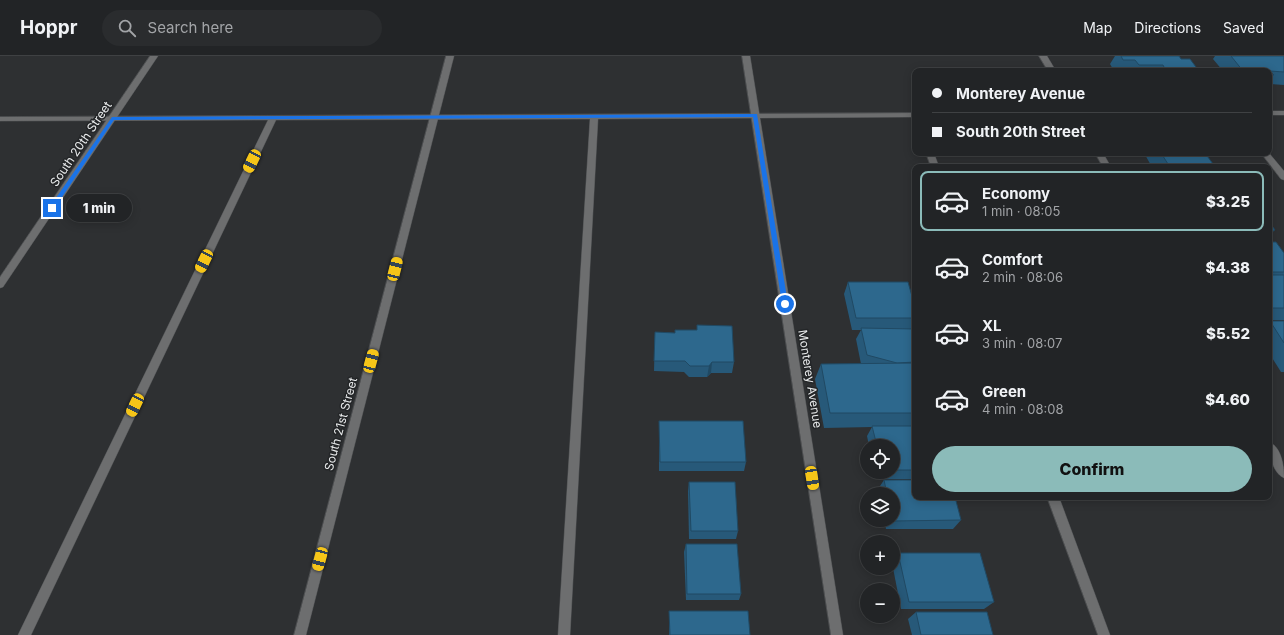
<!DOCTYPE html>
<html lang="en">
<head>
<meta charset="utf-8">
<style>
	body { margin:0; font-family:Inter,sans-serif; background:#2a2c2e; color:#f1f3f6; height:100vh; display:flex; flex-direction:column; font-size:15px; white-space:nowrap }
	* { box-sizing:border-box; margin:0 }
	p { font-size:13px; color:#a2a4a7 }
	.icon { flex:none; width:22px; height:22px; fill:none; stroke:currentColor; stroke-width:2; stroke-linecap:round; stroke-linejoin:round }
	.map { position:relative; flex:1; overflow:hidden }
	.panel { position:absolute; left:912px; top:108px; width:360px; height:336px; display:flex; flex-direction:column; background:#222426; border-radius:8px; box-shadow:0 2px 10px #0003,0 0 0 1px #3f4143 }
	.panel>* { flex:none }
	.top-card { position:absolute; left:912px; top:12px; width:360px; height:88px; border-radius:8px; box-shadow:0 2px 10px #0003,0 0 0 1px #3f4143; display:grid; align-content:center; height:88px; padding:0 20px; background:#222426 }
	.tools { position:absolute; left:860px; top:383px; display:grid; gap:8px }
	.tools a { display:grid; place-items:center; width:40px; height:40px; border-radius:50%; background:#222426; box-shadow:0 2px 10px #0003,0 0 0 1px #3f4143; font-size:20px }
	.end { position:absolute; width:18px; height:18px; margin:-9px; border:5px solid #1a73e8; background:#fff; box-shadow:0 0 0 2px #fff }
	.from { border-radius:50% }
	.bubble { position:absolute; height:28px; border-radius:14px; background:#222426; box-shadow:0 2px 10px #0003,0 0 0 1px #3f4143; font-size:13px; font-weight:800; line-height:28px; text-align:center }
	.car { position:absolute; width:12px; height:24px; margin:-12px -6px; border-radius:5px; box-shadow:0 0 3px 1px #0007; background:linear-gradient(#f5c518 24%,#345 0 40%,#f5c518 0 76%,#345 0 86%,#f5c518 0) }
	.top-card b { display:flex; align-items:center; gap:14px; height:38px; font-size:15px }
	.top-card b+b { border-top:1px solid #3f4143 }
	.top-card i { width:10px; height:10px; background:#f1f3f6 }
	ul { padding:7px 0 0; list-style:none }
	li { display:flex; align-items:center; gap:12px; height:60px; margin:0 8px 6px; padding:0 12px; border:2px solid transparent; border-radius:8px }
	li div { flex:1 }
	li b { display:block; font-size:15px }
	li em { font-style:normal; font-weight:800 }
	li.on { border-color:#8bbbb9 }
	li>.icon { width:36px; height:36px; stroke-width:1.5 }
	.button { display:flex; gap:8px; margin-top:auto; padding:8px 20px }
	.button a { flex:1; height:46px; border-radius:24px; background:#8bbbb9; color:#111; font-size:16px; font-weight:800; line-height:46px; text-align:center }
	header { display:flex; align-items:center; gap:24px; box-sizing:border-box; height:56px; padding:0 20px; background:#222426; border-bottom:1px solid #3f4143 }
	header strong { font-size:19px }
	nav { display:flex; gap:22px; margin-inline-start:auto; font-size:14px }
	.search { width:280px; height:36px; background:#2a2c2e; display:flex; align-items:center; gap:10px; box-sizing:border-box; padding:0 14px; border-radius:22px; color:#a2a4a7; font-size:15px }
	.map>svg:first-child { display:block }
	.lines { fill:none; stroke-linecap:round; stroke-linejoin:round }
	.lane-casing { stroke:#4c4e50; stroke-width:1 }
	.street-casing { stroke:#4c4e50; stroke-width:1 }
	.lane { fill:#6d6e6f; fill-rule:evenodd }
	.street { fill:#6d6e6f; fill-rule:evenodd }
	.wall { fill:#275979 }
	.shaded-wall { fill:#204963 }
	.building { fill:#2d688d; stroke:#204963 }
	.route { fill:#1a73e8 }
	.labels { text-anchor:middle; stroke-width:3; stroke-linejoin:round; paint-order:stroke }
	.street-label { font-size:12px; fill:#e9ebec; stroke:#242628 }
</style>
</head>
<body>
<header>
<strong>Hoppr</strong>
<div class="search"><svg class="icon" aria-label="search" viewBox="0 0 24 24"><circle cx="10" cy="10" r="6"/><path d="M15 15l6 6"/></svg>Search here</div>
<nav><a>Map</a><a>Directions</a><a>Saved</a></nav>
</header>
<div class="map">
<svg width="1284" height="579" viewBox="0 0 1284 579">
	<rect width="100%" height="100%" fill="#2e3032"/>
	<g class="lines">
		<g class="lane-casing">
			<g id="lane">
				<rect x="1269" y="55" width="15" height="4"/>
				<polygon points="915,57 915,61 598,63 570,579 558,579 590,63 276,64 31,579 18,579 268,64 0,65 0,61"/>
				<polygon points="926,97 934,97 939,111 931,111"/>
				<polygon points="1261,97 1269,97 1284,115 1284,124 1281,123"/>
				<polygon points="1047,441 1059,441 1110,579 1098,579"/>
			</g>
		</g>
		<g class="street-casing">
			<g id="street">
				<polygon points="150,0 158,0 3,231 0,232 0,221"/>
				<polygon points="446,0 454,0 306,579 294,579"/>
				<polygon points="742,0 750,0 843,579 831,579"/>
				<polygon points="1039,0 1047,0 1056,15 1048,15"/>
				<polygon points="1095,97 1103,97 1111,111 1103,111"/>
				<path d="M1269 386C1282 391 1284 411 1284 422 1272 417 1269 397 1269 386Z"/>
			</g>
		</g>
		<use href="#lane" class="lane"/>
		<use href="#street" class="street"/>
	</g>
	<g class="wall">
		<polygon points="1115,0 1179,0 1181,3 1199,15 1114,15 1110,8"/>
		<polygon points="1215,0 1284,0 1284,29 1269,28 1269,15 1223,15 1213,3"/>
		<polygon points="1144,97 1205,97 1213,108 1210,111 1152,111"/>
		<polygon points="1269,166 1275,174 1269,179"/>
		<polygon points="1269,186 1284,197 1284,264 1269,264"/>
		<polygon points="848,226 915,251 915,268 913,273 915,273 915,423 876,423 874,416 893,416 893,390 869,390 867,380 872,371 824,372 815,323 821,308 861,308 856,283 861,274 852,274 844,238"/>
		<polygon points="1270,265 1284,265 1284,316 1281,316 1269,297 1269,266"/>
		<polygon points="697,269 734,306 732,317 711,317 707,321 689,321 684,316 654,315 655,276 675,277 697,274"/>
		<polygon points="659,365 746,406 744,415 659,415"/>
		<polygon points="884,424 961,464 953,473 886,473 884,464 893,464 893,438 879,438 878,433"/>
		<polygon points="689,426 738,475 736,483 689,483 688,435"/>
		<polygon points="686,488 741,538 739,544 686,544 684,496"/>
		<polygon points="898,497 994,546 984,553 901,553 893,512 893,502"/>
		<polygon points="669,555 750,579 669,579"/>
		<polygon points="916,556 993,579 912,579 908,563"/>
	</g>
	<polygon class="shaded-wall" points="712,306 711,317 707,321 709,310"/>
	<g class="building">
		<polygon points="1121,0 1179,0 1181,3 1190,3 1199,15 1166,15 1163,9 1139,9 1135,4 1123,4"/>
		<polygon points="1231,0 1284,0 1284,16 1270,15 1274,19 1269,19 1269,15 1243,15"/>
		<polygon points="1161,97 1205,97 1213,108 1168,108"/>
		<polygon points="1269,166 1275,174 1269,174"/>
		<polygon points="1269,186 1276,186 1284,197 1284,216 1269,216"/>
		<rect x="1269" y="219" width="15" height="33"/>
		<polygon points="848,226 908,226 915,251 915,262 856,262"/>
		<polygon points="1270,265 1284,265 1284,287"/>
		<polygon points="697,269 732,270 734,306 712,306 709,310 690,310 685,305 654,305 655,276 675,277 675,274 697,274"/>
		<polygon points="861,272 915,273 915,306 897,307 867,299"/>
		<polygon points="915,307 915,357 830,357 821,308"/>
		<polygon points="659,365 743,365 746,406 660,406"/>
		<polygon points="872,370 915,370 915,414 893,414 893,390 877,390"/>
		<polygon points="884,424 915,424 915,441 955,441 961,464 893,465 893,438 887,438"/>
		<polygon points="689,426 735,426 738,475 691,475"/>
		<polygon points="686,488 737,488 741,538 687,538"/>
		<polygon points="898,497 980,497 994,546 909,546"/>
		<polygon points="669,555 748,555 750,579 670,579"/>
		<polygon points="916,556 987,556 993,579 921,579"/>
	</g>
	<polygon class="route" points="757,58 788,248 785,251 782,248 753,61 114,64 54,153 49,152 112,61"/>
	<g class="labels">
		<g class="street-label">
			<text transform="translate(81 88) rotate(-56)" y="4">South 20th Street</text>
			<text transform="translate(810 323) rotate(81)" y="4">Monterey Avenue</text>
			<text transform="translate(341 368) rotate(-75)" y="4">South 21st Street</text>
		</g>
	</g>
</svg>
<div class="tools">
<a><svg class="icon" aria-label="locate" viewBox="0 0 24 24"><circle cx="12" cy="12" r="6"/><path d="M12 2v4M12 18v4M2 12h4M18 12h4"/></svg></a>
<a><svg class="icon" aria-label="layers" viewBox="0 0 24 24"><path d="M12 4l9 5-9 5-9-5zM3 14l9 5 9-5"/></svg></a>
<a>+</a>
<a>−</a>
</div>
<i class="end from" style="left:785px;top:248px"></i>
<i class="end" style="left:52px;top:152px"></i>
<div class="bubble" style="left:66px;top:138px;width:66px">1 min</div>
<i class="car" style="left:252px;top:105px;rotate:206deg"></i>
<i class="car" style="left:204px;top:205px;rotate:206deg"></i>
<i class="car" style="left:395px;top:213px;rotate:14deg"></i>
<i class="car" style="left:371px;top:305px;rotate:15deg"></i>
<i class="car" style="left:135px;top:349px;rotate:206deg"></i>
<i class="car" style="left:812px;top:422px;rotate:171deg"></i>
<i class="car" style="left:320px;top:503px;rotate:195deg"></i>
<div class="top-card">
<b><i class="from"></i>Monterey Avenue</b>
<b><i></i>South 20th Street</b>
</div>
<section class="panel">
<ul>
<li class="on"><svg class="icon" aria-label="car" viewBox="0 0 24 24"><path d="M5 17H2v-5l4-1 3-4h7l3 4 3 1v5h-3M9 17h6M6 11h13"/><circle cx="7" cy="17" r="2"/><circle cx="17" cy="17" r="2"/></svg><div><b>Economy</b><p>1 min · 08:05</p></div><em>$3.25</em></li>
<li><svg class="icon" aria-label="car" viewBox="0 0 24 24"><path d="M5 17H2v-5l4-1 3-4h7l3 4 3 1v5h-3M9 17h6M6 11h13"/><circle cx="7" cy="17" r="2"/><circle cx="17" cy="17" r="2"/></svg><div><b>Comfort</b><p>2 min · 08:06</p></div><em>$4.38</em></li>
<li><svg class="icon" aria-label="car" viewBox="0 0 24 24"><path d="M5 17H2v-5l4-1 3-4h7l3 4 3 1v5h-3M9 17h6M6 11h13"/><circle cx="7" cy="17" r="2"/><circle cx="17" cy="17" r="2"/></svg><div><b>XL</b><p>3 min · 08:07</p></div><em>$5.52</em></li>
<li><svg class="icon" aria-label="car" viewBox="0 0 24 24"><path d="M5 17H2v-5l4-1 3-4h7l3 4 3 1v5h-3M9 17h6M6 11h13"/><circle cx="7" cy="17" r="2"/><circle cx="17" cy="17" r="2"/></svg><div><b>Green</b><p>4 min · 08:08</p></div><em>$4.60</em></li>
</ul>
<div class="button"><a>Confirm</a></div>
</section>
</div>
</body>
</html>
